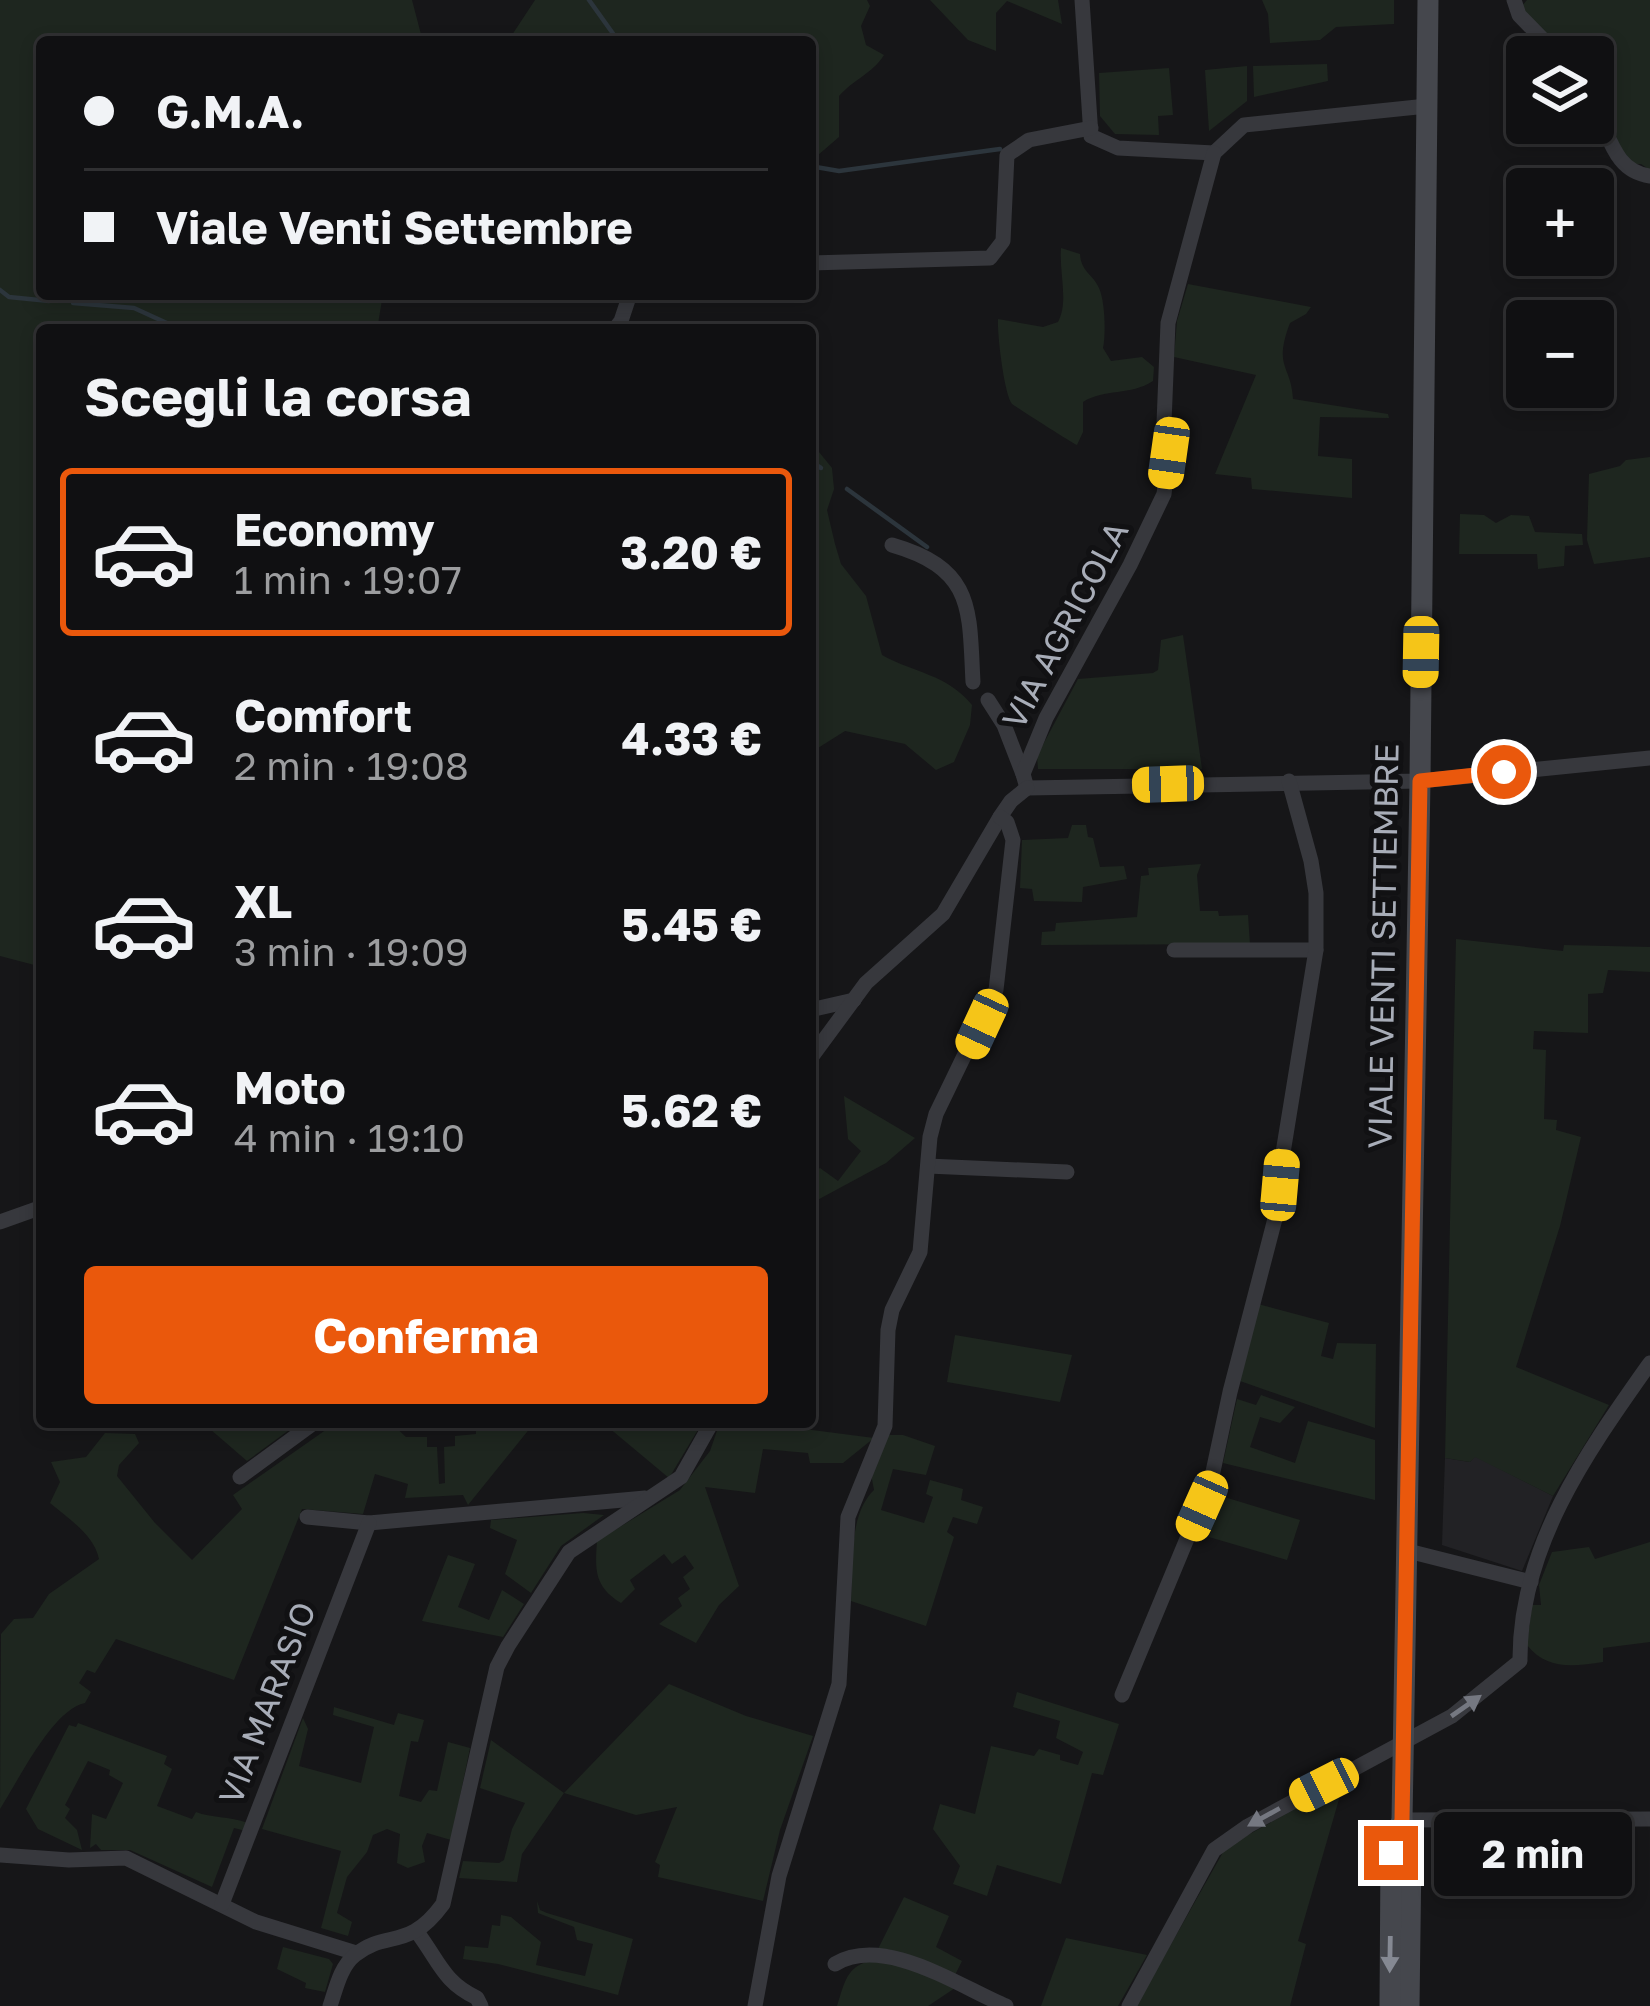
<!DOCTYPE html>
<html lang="it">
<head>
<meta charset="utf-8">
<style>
	body { margin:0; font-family:"Golos Text",sans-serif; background:#1e1e20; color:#f1f3f6; height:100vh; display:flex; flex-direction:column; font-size:45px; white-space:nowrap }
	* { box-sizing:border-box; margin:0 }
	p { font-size:39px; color:#9c9d9f }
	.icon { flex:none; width:66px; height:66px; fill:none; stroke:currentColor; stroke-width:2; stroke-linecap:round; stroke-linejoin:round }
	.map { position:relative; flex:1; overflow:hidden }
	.details { position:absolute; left:36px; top:324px; width:780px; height:1104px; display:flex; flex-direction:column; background:#101012; border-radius:12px; box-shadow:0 6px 18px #0003,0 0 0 3px #303032 }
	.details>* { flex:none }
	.guide { position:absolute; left:36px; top:36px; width:780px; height:264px; border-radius:12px; box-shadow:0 6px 18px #0003,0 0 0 3px #303032; display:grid; align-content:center; height:264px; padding:0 48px; background:#101012 }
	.tools { position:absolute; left:1506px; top:36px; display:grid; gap:24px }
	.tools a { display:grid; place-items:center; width:108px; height:108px; border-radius:12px; background:#101012; box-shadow:0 6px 18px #0003,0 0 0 3px #303032; font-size:60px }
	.end { position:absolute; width:54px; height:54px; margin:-27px; border:15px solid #ea580c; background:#fff; box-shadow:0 0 0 6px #fff }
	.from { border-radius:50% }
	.bubble { position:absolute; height:84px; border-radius:12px; background:#101012; box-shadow:0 6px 18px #0003,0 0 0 3px #303032; font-size:39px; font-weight:700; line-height:84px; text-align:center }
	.car { position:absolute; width:36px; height:72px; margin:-36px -18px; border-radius:15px; box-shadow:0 0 9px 3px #0007; background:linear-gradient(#f5c518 24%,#345 0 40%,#f5c518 0 76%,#345 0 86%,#f5c518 0) }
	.guide b { display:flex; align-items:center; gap:42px; height:114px; font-size:45px }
	.guide b+b { border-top:3px solid #303032 }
	.guide i { width:30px; height:30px; background:#f1f3f6 }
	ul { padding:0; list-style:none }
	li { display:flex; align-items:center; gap:36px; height:168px; margin:0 24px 18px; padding:0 24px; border:6px solid transparent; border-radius:12px }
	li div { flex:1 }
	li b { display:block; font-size:45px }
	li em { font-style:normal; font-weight:700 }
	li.current { border-color:#ea580c }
	li>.icon { width:108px; height:108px; stroke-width:1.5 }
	h2 { padding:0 48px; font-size:54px; line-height:144px }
	.button { display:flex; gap:24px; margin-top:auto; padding:24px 48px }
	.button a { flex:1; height:138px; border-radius:12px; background:#ea580c; color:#fff; font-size:48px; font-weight:700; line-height:138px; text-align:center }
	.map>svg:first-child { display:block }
	.built { fill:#222225 }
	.green { fill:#1e261f }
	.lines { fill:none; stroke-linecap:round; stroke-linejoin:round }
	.stream { stroke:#2c353c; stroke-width:4.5 }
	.street { stroke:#37383d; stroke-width:15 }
	.secondary { stroke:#45474d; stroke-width:21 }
	.oneway { fill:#757881 }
	.oneway2 { fill:#858993 }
	.route { stroke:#ea580c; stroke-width:15 }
	.labels { text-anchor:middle; stroke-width:10; stroke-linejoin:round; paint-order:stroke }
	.street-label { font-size:33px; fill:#a8adb8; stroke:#111113 }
</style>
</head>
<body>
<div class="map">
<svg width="1650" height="2006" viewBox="0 0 1650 2006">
	<rect width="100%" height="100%" fill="#161618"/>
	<polygon class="built" points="1475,1456 1553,1496 1522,1571 1442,1545 1445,1458 1470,1462"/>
	<g class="green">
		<polygon points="0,0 412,0 423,42 42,42 42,294 383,294 377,330 42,330 42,967 0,956"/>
		<path d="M535 0H867L870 6 861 26 866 45 884 55C872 74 854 79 839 96V137L810 162V42H501L510 38Z"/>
		<polygon points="930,0 1058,0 1062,24 1007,1 996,13 996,51 968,40"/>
		<polygon points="1262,0 1394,0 1394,24 1336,27 1320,40 1270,43 1268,14"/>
		<polygon points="1527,0 1650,0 1650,170 1641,164 1629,164 1593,97 1593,57 1569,57 1520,8"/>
		<polygon points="1327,64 1328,81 1254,97 1253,66"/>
		<polygon points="1247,66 1247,101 1209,131 1205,70"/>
		<polygon points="1169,68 1173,115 1158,116 1159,135 1115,134 1100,116 1099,73"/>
		<path d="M1061 248 1080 254C1081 272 1093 274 1099 288 1105 301 1106 334 1103 348L1111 361 1142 357 1154 367 1153 381C1130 396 1105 388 1083 402V432L1077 445C1069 441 1016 407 1012 404 1004 394 997 333 998 319L1043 327 1058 322C1069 301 1059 274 1061 248Z"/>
		<path d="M1188 284 1311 307 1306 314 1290 323C1273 368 1291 364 1293 399L1388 414 1389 418 1320 417 1318 456 1352 459V498L1252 489 1251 478 1215 474 1256 375 1174 357 1177 321Z"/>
		<path d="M810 441 832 468 834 489 827 510 835 544 841 564 866 596 882 655C914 673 947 674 972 705L970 725 954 762 936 770 905 744 845 731 810 753Z"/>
		<polygon points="1650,457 1650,557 1594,564 1587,540 1589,474 1620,466 1626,460"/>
		<polygon points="1460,514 1484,515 1496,523 1511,515 1529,516 1535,532 1582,534 1583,545 1565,546 1564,566 1538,569 1537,554 1459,554"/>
		<polygon points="1183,635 1202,769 1038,769 1037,756 1078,679 1153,673 1158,670 1161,640"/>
		<polygon points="1072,825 1086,825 1088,837 1093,838 1100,867 1124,866 1127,879 1083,887 1082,902 1034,901 1032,889 1020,888 1022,840 1068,838"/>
		<polygon points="1201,864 1197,875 1200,911 1218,911 1219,916 1248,915 1250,944 1041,945 1042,932 1055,931 1056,923 1137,917 1141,876 1149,875 1148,868"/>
		<polygon points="1456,939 1563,951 1564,945 1650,947 1650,972 1608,970 1603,993 1588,994 1588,1033 1534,1031 1533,1049 1546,1050 1544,1119 1557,1120 1556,1130 1581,1137 1560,1226 1516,1367 1609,1405 1553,1496 1475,1457 1470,1462 1445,1458"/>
		<polygon points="844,1096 915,1138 886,1163 810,1204 810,1175 820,1168 838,1181 861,1151 848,1139"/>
		<polygon points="1258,1304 1329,1323 1321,1356 1333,1359 1337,1343 1376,1344 1375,1428 1240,1381"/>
		<polygon points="955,1335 1072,1355 1060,1402 947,1382"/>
		<polygon points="1261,1395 1295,1407 1280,1423 1260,1417 1250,1447 1295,1463 1308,1421 1375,1440 1375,1500 1223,1463 1237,1399 1256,1405"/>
		<polygon points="300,1422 247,1461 203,1423 203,1422"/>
		<path d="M337 1422H390L406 1437H427V1447H437L439 1484 445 1483 444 1447 455 1446V1436L476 1434V1429L487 1422H535L468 1505 463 1495 405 1498 408 1484 375 1474 363 1514 302 1509 234 1680 116 1639 95 1673 87 1670 79 1683 91 1692 85 1703C53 1709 18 1781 0 1809L1 1634 14 1619 33 1618 49 1594 99 1559C94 1535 69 1519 50 1503L60 1482 51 1462 86 1457 105 1433 135 1434 139 1443 119 1465 117 1476 155 1523 192 1560 242 1509 233 1495Z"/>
		<polygon points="602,1422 702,1422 702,1423 669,1478"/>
		<path d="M720 1422H750L874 1438 843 1463H810L808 1453 763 1449 755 1493 705 1487 739 1586 719 1605 696 1643 659 1624 682 1606 678 1598 690 1589 683 1577 694 1568 685 1555 672 1564 664 1554 630 1580 635 1589 621 1603C594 1586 595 1570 597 1541L680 1490 710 1451Z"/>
		<path d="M886 1435H903L935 1446 926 1475 893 1469 881 1510 924 1523 933 1497 926 1494 930 1480 963 1489 961 1500 983 1507 977 1524 953 1517 947 1532 954 1537 926 1626 851 1601C853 1567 848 1515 874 1490L871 1474Z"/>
		<polygon points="1221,1496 1300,1520 1287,1560 1209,1537"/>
		<polygon points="583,1513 604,1515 561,1546 531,1593 505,1574 517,1540 490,1528 491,1520"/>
		<path d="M1650 1542V1642L1603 1648V1662C1574 1666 1548 1671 1527 1645L1532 1605H1541L1539 1585 1552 1552 1589 1547 1595 1559Z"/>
		<polygon points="448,1555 475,1564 458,1607 489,1620 502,1590 524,1604 503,1637 422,1621"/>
		<polygon points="669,1684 746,1716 813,1736 780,1830 763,1901 658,1877 660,1865 655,1862 677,1807 636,1815 564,1793 522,1854 517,1882 459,1878 463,1861 499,1863 504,1860 512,1829 525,1803 480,1788 491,1740 564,1793"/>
		<polygon points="1017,1692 1119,1724 1103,1775 1092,1773 1061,1884 997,1865 987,1896 953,1884 960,1866 933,1829 940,1804 975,1814 991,1746 1034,1756 1039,1749 1060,1755 1060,1760 1078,1765 1083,1752 1056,1738 1060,1721 1013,1707"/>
		<polygon points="334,1707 394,1725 398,1713 424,1720 418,1742 411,1741 399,1796 421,1802 429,1790 437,1791 448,1742 470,1748 451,1840 427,1833 422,1846 425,1862 408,1868 397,1863 400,1834 387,1829 373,1835 367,1852 347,1877 337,1913 352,1922 348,1936 321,1928 341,1851 262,1829 303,1718 308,1729 299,1766 361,1783 374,1727 333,1715"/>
		<path d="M78 1723 167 1756 164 1764 172 1769 157 1806 192 1819 196 1812C211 1818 229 1816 248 1823L246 1831 234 1828 212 1887 130 1850H101L96 1844 90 1848 92 1814 106 1819 123 1783 109 1775 110 1770 88 1761 65 1805 70 1809 65 1818 77 1830 82 1850 38 1829 26 1809 69 1725 76 1727Z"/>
		<polygon points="1344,1782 1298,1941 1306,1944 1290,2006 1136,2006 1226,1847"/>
		<polygon points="904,1897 949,1916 936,1947 962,1961 955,1975 891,1950 878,1949"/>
		<polygon points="537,1901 540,1910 547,1913 633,1939 618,1995 498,1964 463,1959 465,1946 488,1948 492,1925 500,1926 501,1915 511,1917 541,1942 536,1965 585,1976 593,1944 577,1940 574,1927 538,1913"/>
		<polygon points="1066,1938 1147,1955 1118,2006 1041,2006"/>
		<polygon points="283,1947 329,1959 333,1964 325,1992 305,1988 306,1983 277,1969"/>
		<path d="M873 1960 901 1965 955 1988 928 2006H837C845 1982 846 1966 873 1960Z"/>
	</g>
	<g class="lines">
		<g class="stream">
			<polyline points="589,0 619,42"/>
			<polyline points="810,166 839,171 1000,149"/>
			<polyline points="0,290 9,297 49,301"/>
			<polyline points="73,303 134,308 182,330"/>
			<polyline points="810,461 821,468"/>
			<polyline points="847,489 927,547"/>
		</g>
		<g class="street">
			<polyline points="1082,0 1091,136 1118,148 1214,153 1244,125 1427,106"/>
			<polyline points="1514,0 1519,15 1560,57"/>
			<path d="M1593 105C1610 134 1613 171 1650 176"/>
			<polyline points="810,263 990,258 1003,241 1007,155 1029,140 1091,128"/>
			<polyline points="614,330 621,321 630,294"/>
			<path d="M892 545C975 569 969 610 973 682"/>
			<polyline points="988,700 1004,725 1023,774"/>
			<polyline points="1027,788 1023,774 1046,718 1130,565 1164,494 1169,453 1164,423 1168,323 1214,153"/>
			<polyline points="1027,788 1420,781 1650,758"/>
			<polyline points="1174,950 1316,950"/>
			<polyline points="810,1010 854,1000"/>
			<polyline points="810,1059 866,983 943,914 1000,817 1011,801 1027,788"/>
			<polyline points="928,1166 1067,1172"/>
			<polyline points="0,1222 42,1207"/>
			<polyline points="240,1477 315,1422"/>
			<polyline points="307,1517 369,1523 645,1498"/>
			<polyline points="1408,1551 1531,1582"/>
			<polyline points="1122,1695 1211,1481 1230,1392 1277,1211 1282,1159 1316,950 1316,893 1311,861 1289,781"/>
			<polyline points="1402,1820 1650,1819"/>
			<polyline points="0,1855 69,1860 126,1858 256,1922 356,1953"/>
			<polyline points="222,1904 369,1523"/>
			<path d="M417 1932C439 1961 443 1982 477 1998L481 2006"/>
			<path d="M835 1964C884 1934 960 1987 1006 2006"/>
			<path d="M330 2006C336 1989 340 1967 355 1955 387 1929 408 1952 443 1904L497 1667 508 1646 569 1552 681 1477 712 1422"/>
			<polyline points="755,2006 779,1876 839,1684 848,1517 885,1426 888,1330 892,1310 920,1252 930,1137 936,1114 996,990 1013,840 1007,822 1000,817"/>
			<path d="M1129 2006 1214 1850 1248 1826 1452 1716 1520 1661C1519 1547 1587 1452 1650 1363"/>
		</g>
		<g class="secondary">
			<polyline points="1402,1821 1411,1854 1409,2006"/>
			<polyline points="1390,2006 1391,1853 1402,1820 1420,781 1428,0"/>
		</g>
	</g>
	<defs><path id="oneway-solid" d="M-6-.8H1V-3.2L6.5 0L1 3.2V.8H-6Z" transform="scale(3)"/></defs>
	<g class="oneway">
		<use href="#oneway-solid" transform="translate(1466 1706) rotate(-35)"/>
		<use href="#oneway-solid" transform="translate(1264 1817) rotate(151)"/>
	</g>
	<use class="oneway2" href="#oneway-solid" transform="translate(1390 1954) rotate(91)"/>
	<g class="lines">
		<polyline class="route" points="1391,1853 1402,1820 1420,781 1504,772"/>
	</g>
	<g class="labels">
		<g class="street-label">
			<text transform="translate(1065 625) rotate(-62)" y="12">VIA AGRICOLA</text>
			<text transform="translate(1383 946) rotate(-89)" y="12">VIALE VENTI SETTEMBRE</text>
			<text transform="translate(267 1703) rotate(-69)" y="12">VIA MARASIO</text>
		</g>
	</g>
</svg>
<div class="tools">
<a><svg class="icon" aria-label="layers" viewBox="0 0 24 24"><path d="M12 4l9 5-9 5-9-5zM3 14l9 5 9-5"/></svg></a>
<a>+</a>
<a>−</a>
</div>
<i class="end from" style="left:1504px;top:772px"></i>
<i class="end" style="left:1391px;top:1853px"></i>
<div class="bubble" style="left:1434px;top:1812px;width:198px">2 min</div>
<i class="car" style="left:1169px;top:453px;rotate:188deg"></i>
<i class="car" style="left:1421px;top:652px;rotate:181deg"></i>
<i class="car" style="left:1168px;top:784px;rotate:268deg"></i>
<i class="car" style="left:982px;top:1024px;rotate:205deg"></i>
<i class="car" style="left:1280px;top:1185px;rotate:5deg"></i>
<i class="car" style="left:1202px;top:1506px;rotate:204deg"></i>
<i class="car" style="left:1324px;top:1785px;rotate:243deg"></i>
<div class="guide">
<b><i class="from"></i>G.M.A.</b>
<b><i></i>Viale Venti Settembre</b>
</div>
<section class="details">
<h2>Scegli la corsa</h2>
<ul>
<li class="current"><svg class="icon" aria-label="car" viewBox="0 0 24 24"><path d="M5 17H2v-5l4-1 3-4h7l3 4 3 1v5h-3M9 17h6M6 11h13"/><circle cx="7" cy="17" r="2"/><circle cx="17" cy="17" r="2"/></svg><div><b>Economy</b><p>1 min · 19:07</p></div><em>3.20 €</em></li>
<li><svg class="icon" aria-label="car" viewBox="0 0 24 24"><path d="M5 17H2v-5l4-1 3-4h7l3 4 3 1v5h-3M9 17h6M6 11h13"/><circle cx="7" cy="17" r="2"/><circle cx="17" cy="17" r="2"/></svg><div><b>Comfort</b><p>2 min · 19:08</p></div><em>4.33 €</em></li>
<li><svg class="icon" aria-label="car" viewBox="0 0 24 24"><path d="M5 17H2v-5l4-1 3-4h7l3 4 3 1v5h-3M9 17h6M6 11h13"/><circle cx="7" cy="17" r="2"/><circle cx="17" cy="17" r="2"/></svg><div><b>XL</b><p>3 min · 19:09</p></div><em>5.45 €</em></li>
<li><svg class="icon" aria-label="car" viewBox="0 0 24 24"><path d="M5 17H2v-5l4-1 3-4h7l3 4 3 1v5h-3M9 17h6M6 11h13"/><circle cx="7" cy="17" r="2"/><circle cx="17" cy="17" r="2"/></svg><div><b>Moto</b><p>4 min · 19:10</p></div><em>5.62 €</em></li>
</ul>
<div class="button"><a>Conferma</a></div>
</section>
</div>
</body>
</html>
